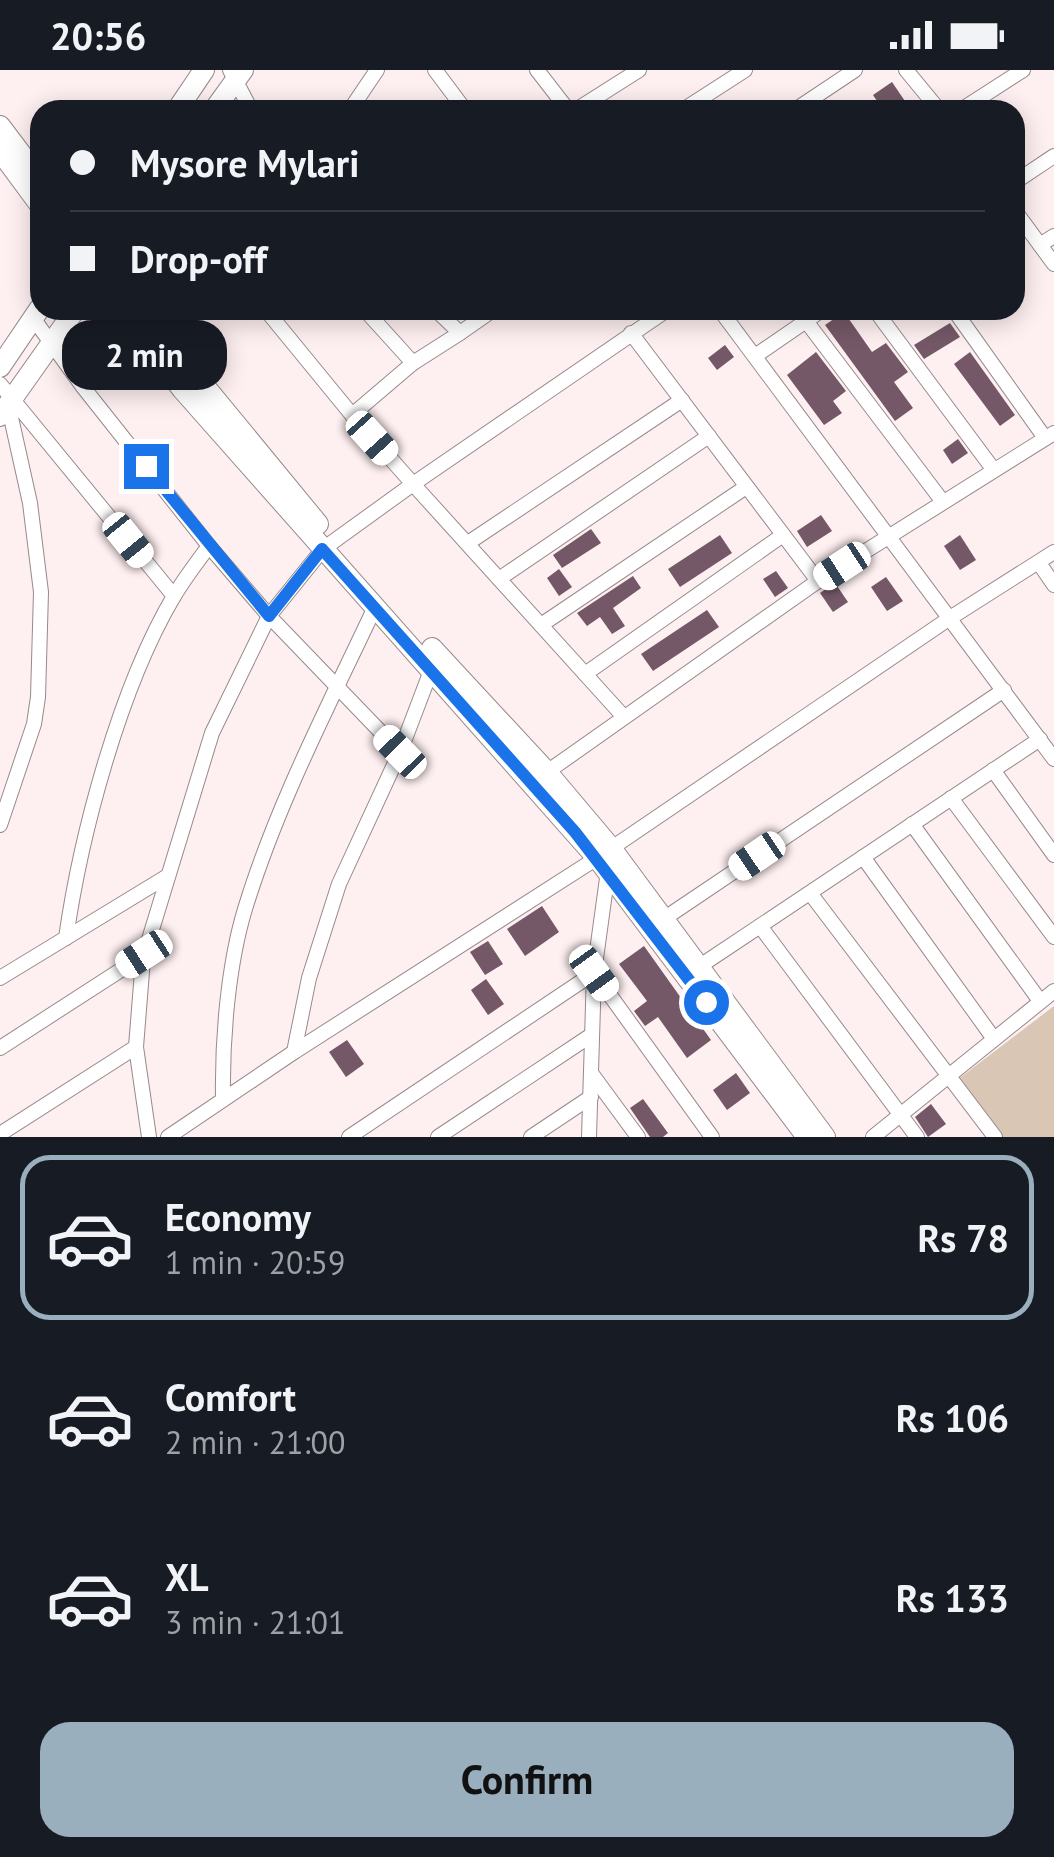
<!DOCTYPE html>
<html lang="en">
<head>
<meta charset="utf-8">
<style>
	body { margin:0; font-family:"PT Sans",sans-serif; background:#242831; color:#f1f3f6; height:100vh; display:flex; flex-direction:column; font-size:38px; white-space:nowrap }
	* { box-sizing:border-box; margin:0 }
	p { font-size:32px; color:#9ea1a6 }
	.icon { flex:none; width:55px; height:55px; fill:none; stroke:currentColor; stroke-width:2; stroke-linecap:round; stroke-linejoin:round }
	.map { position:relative; height:1067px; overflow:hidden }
	.details { display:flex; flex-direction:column; background:#171b24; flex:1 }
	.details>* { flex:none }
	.top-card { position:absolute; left:30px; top:30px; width:995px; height:220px; border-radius:30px; box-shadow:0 5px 25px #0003; display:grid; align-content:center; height:220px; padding:0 40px; background:#171b24 }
	.end { position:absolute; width:45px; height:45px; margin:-22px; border:12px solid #1a73e8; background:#fff; box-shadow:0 0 0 5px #fff }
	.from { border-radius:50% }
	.bubble { position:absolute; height:70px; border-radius:30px; background:#171b24; box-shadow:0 5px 25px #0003; font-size:32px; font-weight:700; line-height:70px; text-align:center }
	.car { position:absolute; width:30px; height:60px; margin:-30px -15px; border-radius:12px; box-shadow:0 0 8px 2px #0007; background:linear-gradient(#fff 24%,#345 0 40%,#fff 0 76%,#345 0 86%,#fff 0) }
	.top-card b { display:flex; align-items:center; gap:35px; height:95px; font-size:38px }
	.top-card b+b { border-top:2px solid #363941 }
	.top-card i { width:25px; height:25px; background:#f1f3f6 }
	ul { padding:18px 0 0; list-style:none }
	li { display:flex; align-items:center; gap:30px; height:165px; margin:0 20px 15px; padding:0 20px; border:5px solid transparent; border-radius:30px }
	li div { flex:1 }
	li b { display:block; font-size:38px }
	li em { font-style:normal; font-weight:700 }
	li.selected { border-color:#99afbe }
	li>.icon { width:90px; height:90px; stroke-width:1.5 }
	.action { display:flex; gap:20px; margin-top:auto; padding:20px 40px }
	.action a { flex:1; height:115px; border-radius:30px; background:#99afbe; color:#111; font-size:40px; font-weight:700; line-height:115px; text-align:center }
	.status { display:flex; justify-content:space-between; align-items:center; height:70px; padding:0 50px; background:#171b24; direction:ltr }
	.status svg { height:28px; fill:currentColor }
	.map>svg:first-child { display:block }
	.green { fill:#d9c6b5 }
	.building { fill:#745867 }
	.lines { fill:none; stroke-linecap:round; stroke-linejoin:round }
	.street-casing { stroke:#968a8b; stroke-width:16 }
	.secondary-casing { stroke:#968a8b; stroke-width:22 }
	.street { stroke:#fff; stroke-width:14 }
	.secondary { stroke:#fff; stroke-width:20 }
	.route { stroke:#1a73e8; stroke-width:12 }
</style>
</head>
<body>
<div class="status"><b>20:56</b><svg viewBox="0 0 49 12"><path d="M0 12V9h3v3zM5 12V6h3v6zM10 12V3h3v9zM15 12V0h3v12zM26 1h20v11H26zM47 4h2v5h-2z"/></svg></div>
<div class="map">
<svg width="1054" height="1067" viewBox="0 0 1054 1067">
	<rect width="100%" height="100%" fill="#feeff0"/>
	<polygon class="green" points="1054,936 1054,1067 1001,1067 957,1010"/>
	<g class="building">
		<polygon points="892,12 911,40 883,40 873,25"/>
		<polygon points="844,242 872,282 886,273 908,302 894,312 913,338 895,351 825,255"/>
		<polygon points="950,253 960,267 924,289 914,275"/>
		<polygon points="725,275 734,287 717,300 708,288"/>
		<polygon points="816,282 846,321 833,331 842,343 824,355 787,305"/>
		<polygon points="970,282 1015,345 1000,356 954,294"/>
		<polygon points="958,369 968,383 952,394 943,380"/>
		<polygon points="821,445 832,461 807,477 797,461"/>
		<polygon points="591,459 601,473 562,498 553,485"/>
		<polygon points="720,465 732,483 680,517 668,499"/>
		<polygon points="960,465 976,490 960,500 944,476"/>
		<polygon points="559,499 572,517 559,526 547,508"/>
		<polygon points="776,501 788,518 775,527 763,509"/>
		<polygon points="633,506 641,518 613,538 625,556 612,564 600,547 587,556 577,543"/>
		<polygon points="886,507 903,531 887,541 871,517"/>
		<polygon points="835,513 848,532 833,542 820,523"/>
		<polygon points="707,540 719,557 653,601 641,584"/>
		<polygon points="542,836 559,862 525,886 507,859"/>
		<polygon points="488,871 503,894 485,905 470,882"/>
		<polygon points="644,876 711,970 687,988 658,947 645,956 634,941 647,931 619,894"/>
		<polygon points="486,909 504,934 488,945 471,920"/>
		<polygon points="347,970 364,994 346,1007 329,982"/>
		<polygon points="736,1003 750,1023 727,1040 713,1020"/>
		<polygon points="643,1029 668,1063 663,1067 650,1067 630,1038"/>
		<polygon points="931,1034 946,1054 928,1067 915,1047"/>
	</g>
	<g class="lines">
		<g class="street-casing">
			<g id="street">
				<polyline points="230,0 251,40"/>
				<polyline points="435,0 465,40"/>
				<polyline points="537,0 568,40"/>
				<polyline points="906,0 939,40"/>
				<polyline points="350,40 377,0"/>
				<polyline points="576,40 639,0"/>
				<polyline points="683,40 745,0"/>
				<polyline points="795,40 855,0"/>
				<polyline points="961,40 1023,0"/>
				<polyline points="1015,112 1054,86"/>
				<polyline points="1015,141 1054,194"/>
				<polyline points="1040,175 1054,166"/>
				<polyline points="365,240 413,293"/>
				<polyline points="720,240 1054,689"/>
				<polyline points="875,240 993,399"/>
				<polyline points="954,240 1045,368"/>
				<polyline points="33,248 83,317 209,476 269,546 400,682"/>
				<polyline points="806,251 943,432"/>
				<polyline points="460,263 493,240"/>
				<polyline points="631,263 818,511"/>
				<polyline points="755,286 822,240"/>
				<polyline points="0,314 174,526"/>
				<polyline points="352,345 413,293 460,263 436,240"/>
				<polyline points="468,473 682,330"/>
				<polyline points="1039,493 1054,515"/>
				<polyline points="499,509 709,366"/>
				<polyline points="541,555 746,417"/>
				<polyline points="585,604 783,465"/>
				<polyline points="624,647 413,414 667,240"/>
				<polyline points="993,700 1054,785"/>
				<polyline points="547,702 818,511 1054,363"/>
				<polyline points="951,728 1054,867"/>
				<polyline points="912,754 1040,931"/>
				<polyline points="0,755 34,654 38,627 41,522 30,433 8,334"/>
				<polyline points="863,787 994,969"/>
				<polyline points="810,823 995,1067"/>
				<polyline points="665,848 1004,620"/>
				<polyline points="760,856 917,1067"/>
				<path d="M66 868C81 763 120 617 174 526 184 509 197 492 209 476"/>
				<polyline points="700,896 1040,669"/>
				<polyline points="0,908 166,807"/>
				<polyline points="0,978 144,885"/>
				<polyline points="294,982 309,908 339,814 400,682 432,598"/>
				<polyline points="591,1003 638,1067"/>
				<path d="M223 1028C222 970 228 895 245 839 277 734 329 635 375 537"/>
				<polyline points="0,1064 136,977"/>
				<polyline points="149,1067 136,977 143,889 212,663 269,546 323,479 413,414 352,345 266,240"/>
				<polyline points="168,1067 294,982 597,788 950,548 1054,482"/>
				<polyline points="349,1067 594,903 712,1067"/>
				<polyline points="438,1067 590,966"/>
				<polyline points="531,1067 591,1027"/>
				<polyline points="589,1067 594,903 608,801"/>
				<polyline points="873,1067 1054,921"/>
			</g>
		</g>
		<g class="secondary-casing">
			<g id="secondary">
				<polyline points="177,40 204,0"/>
				<polyline points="214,40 243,0"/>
				<polyline points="0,56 40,109"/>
				<polyline points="0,81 40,135"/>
				<polyline points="122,240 182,319 597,788 807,1067"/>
				<polyline points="142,240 318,454"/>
				<polyline points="0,297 40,238"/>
				<polyline points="0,346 75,240"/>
				<polyline points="432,578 547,702 611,778 825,1067"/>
			</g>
		</g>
		<use href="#street" class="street"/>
		<use href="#secondary" class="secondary"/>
	</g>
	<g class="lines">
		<polyline class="route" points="146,396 269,546 322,479 575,762 706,932"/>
	</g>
</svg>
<i class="end from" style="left:706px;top:932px"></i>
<i class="end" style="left:146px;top:396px"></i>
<div class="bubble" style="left:62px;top:250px;width:165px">2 min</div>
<i class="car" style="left:372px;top:368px;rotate:138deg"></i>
<i class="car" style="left:128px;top:470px;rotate:141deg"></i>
<i class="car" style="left:842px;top:496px;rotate:237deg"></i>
<i class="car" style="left:400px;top:682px;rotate:316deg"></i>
<i class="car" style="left:757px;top:786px;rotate:236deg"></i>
<i class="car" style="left:144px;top:884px;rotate:237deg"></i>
<i class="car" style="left:594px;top:903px;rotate:144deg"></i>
<div class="top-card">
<b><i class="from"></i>Mysore Mylari</b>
<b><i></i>Drop-off</b>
</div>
</div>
<section class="details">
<ul>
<li class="selected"><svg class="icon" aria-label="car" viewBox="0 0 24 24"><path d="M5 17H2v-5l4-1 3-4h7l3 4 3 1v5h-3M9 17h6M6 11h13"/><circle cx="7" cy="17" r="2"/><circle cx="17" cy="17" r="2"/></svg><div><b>Economy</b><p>1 min · 20:59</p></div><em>Rs 78</em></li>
<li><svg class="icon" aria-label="car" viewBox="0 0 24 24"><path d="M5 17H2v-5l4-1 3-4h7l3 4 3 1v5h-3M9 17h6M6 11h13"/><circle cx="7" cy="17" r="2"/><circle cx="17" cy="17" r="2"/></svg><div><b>Comfort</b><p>2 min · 21:00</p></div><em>Rs 106</em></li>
<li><svg class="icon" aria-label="car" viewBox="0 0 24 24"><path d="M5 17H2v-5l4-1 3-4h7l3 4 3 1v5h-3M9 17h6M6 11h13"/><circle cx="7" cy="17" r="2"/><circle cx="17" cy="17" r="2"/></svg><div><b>XL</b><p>3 min · 21:01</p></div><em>Rs 133</em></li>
</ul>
<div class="action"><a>Confirm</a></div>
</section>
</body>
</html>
